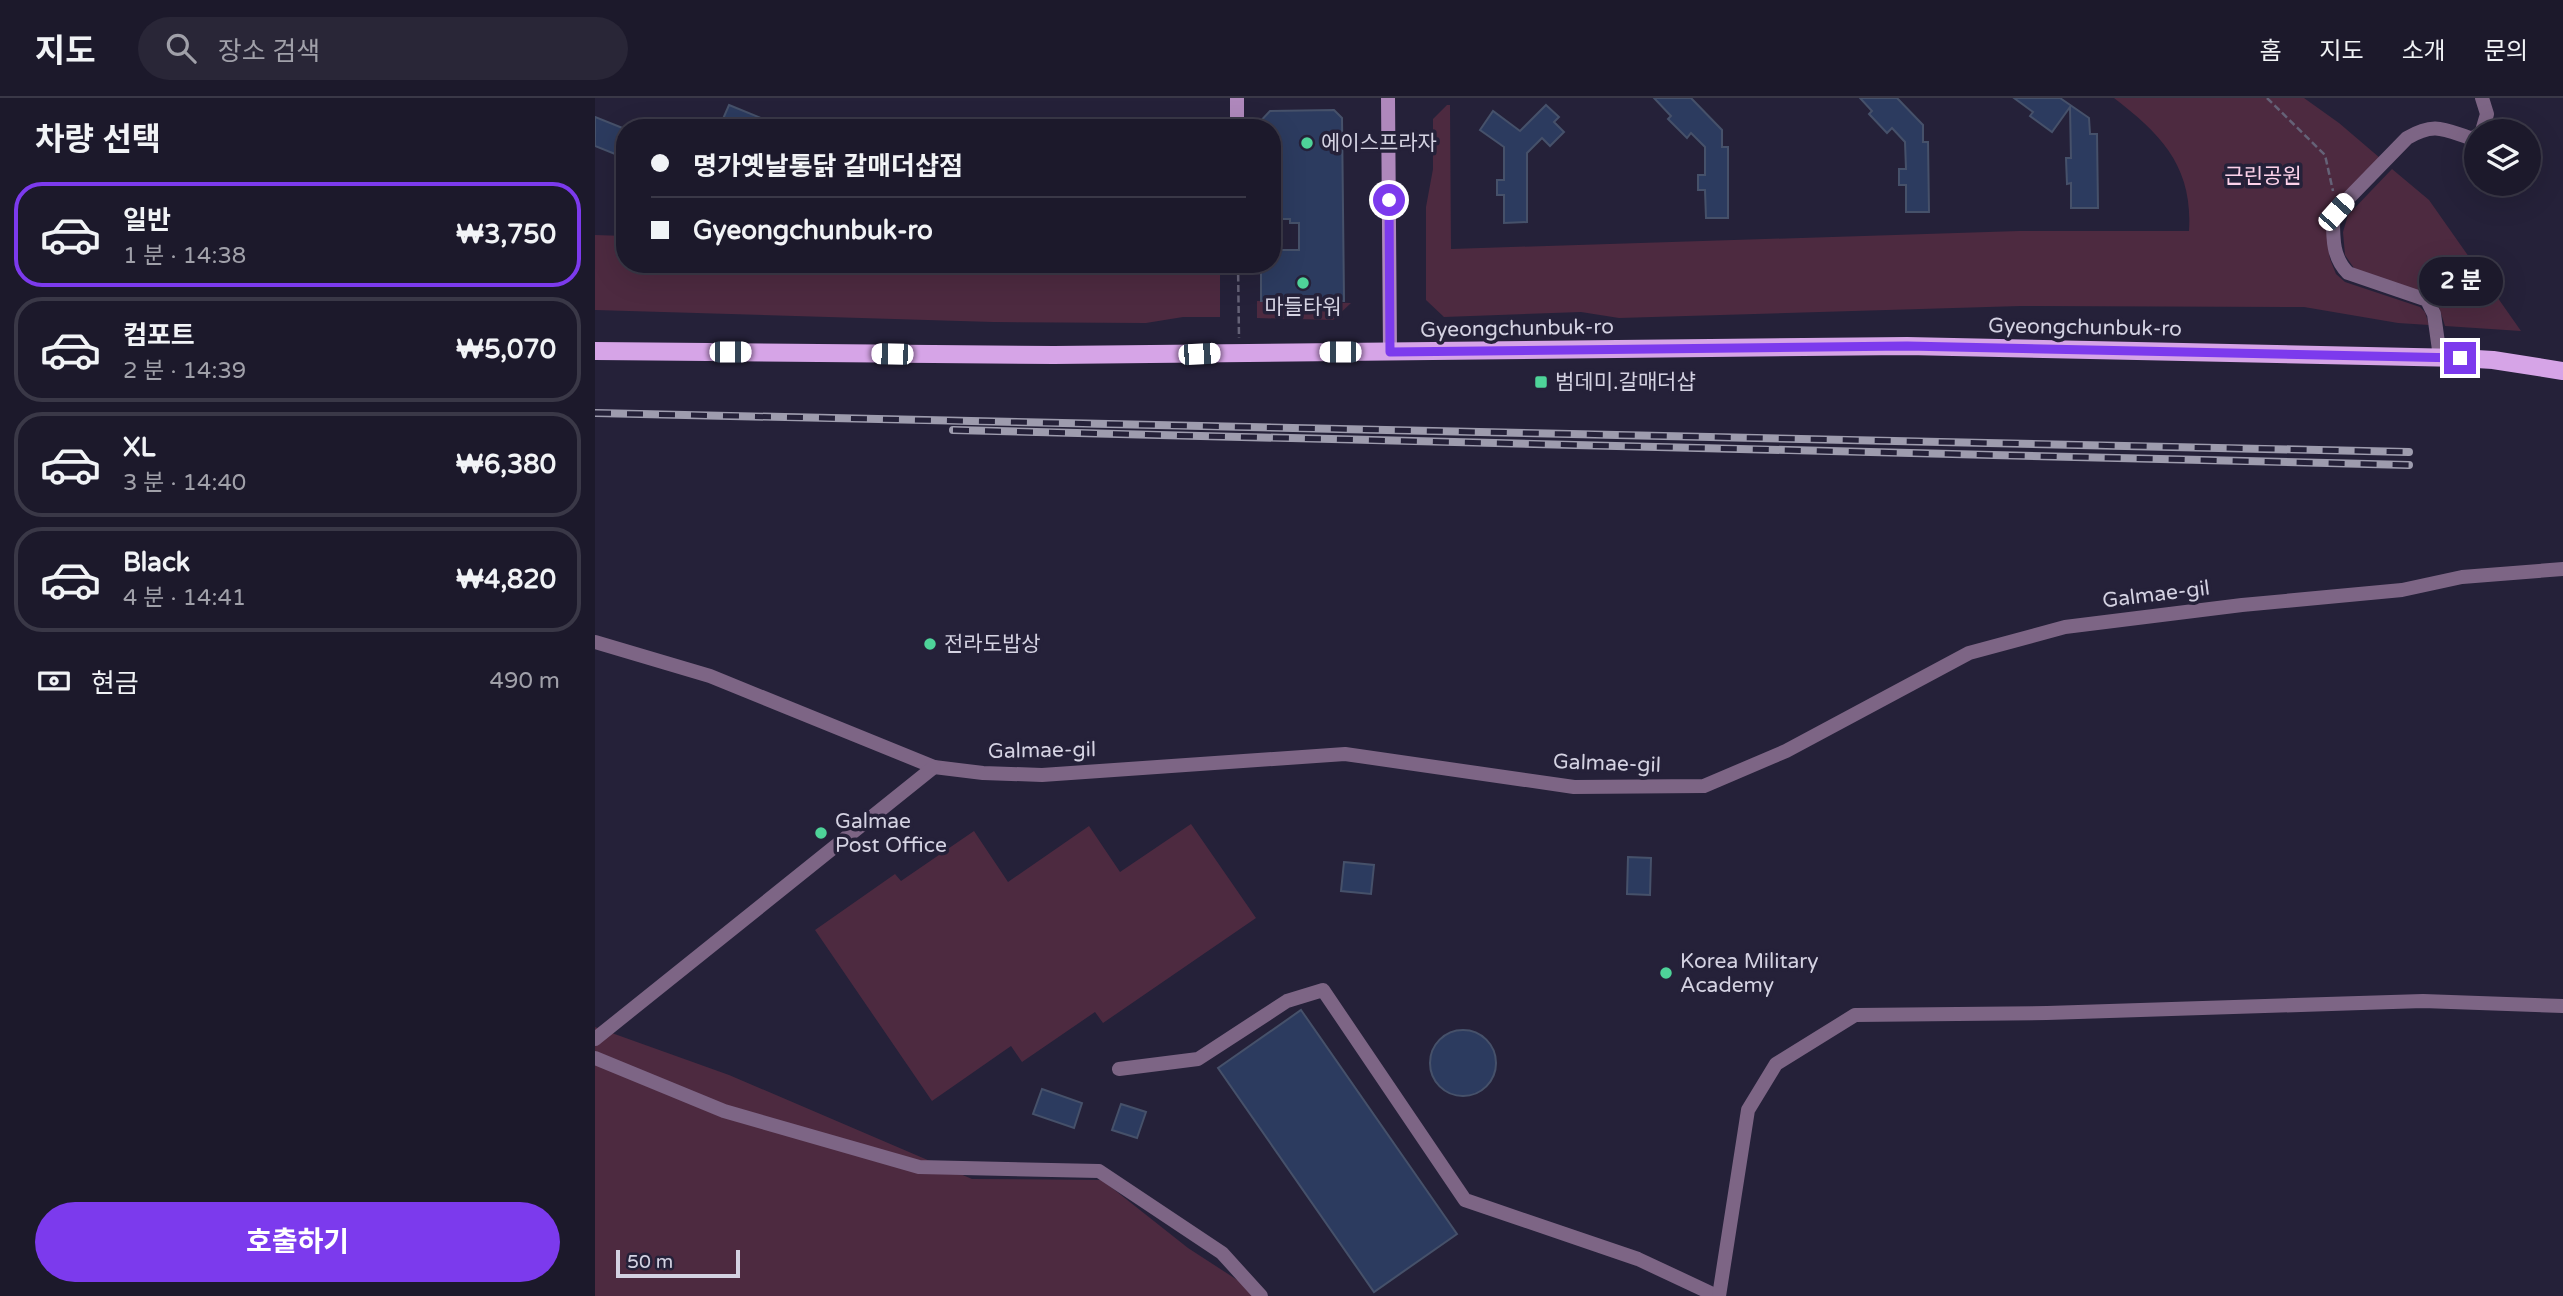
<!DOCTYPE html>
<html lang="ko">
<head>
<meta charset="utf-8">
<style>
	body { margin:0; font-family:"Varela Round","Noto Sans KR",sans-serif; background:#292637; color:#f1f3f6; height:100vh; display:flex; flex-direction:column; font-size:26px; white-space:nowrap }
	* { box-sizing:border-box; margin:0 }
	p { font-size:23px; color:#a0a0a9 }
	.icon { flex:none; width:38px; height:38px; fill:none; stroke:currentColor; stroke-width:2; stroke-linecap:round; stroke-linejoin:round }
	.map { position:relative; flex:1; overflow:hidden }
	.sheet { display:flex; flex-direction:column; background:#1c192b; width:595px }
	.sheet>* { flex:none }
	.hud { position:absolute; left:21px; top:21px; width:665px; height:154px; border-radius:28px; box-shadow:0 7px 28px #0002,0 0 0 2px #3a3847; display:grid; align-content:center; height:154px; padding:0 35px; background:#1c192b }
	.buttons { position:absolute; left:1869px; top:21px; display:grid; gap:14px }
	.buttons a { display:grid; place-items:center; width:77px; height:77px; border-radius:50%; background:#1c192b; box-shadow:0 7px 28px #0002,0 0 0 2px #3a3847; font-size:35px }
	.scale { position:absolute; left:21px; bottom:18px; width:124px; box-sizing:border-box; padding-left:7px; border:4px solid #d4d2e2; border-top:0; font-size:19px; line-height:24px; white-space:nowrap; color:#d4d2e2; -webkit-text-stroke:5px #252139; paint-order:stroke }
	.end { position:absolute; width:32px; height:32px; margin:-16px; border:9px solid #7c3aed; background:#fff; box-shadow:0 0 0 4px #fff }
	.from { border-radius:50% }
	.bubble { position:absolute; height:49px; border-radius:24px; background:#1c192b; box-shadow:0 7px 28px #0002,0 0 0 2px #3a3847; font-size:23px; font-weight:700; line-height:49px; text-align:center }
	.car { position:absolute; width:21px; height:42px; margin:-21px -10px; border-radius:9px; box-shadow:0 0 5px 2px #0007; background:linear-gradient(#fff 24%,#345 0 40%,#fff 0 76%,#345 0 86%,#fff 0) }
	.hud b { display:flex; align-items:center; gap:24px; height:66px; font-size:26px }
	.hud b+b { border-top:2px solid #3a3847 }
	.hud i { width:18px; height:18px; background:#f1f3f6 }
	ul { padding:0; list-style:none }
	li { display:flex; align-items:center; gap:21px; height:105px; margin:0 14px 10px; padding:0 21px; border:4px solid #3a3847; border-radius:28px }
	li div { flex:1 }
	li b { display:block; font-size:26px }
	li em { font-style:normal; font-weight:700 }
	li.on { border-color:#7c3aed }
	li>.icon { width:63px; height:63px; stroke-width:1.5 }
	h2 { padding:0 35px; font-size:32px; line-height:84px }
	.pay { display:flex; align-items:center; gap:18px; height:77px; padding:0 35px; font-size:26px }
	.pay p { margin-inline-start:auto }
	.cta { display:flex; gap:14px; margin-top:auto; padding:14px 35px }
	.cta a { flex:1; height:80px; border-radius:42px; background:#7c3aed; color:#fff; font-size:28px; font-weight:700; line-height:80px; text-align:center }
	header { display:flex; align-items:center; gap:42px; box-sizing:border-box; height:98px; padding:0 35px; background:#1c192b; border-bottom:2px solid #3a3847 }
	header strong { font-size:33px }
	nav { display:flex; gap:38px; margin-inline-start:auto; font-size:24px }
	.search { width:490px; height:63px; background:#292637; display:flex; align-items:center; gap:18px; box-sizing:border-box; padding:0 24px; border-radius:38px; color:#a0a0a9; font-size:26px }
	main { display:flex; flex:1; min-height:0 }
	.map>svg:first-child { display:block }
	.green { fill:#4d2a40 }
	.building { fill:#2c3b5f; stroke:#46516a; stroke-width:2 }
	.lines { fill:none; stroke-linecap:round; stroke-linejoin:round }
	.path { stroke:#656277; stroke-width:2.5; stroke-dasharray:7 3.5; stroke-linecap:butt }
	.street { stroke:#7d6585; stroke-width:14 }
	.secondary { stroke:#af88bc; stroke-width:14 }
	.primary { stroke:#d6a4e7; stroke-width:18 }
	.rail-casing { stroke:#9e9cae; stroke-width:8 }
	.rail { stroke:#252139; stroke-width:5; stroke-dasharray:16; stroke-linecap:butt }
	.route { stroke:#7c3aed; stroke-width:9 }
	.poi-dot { fill:#4ed399; stroke:#252139; stroke-width:2.5 }
	.labels { text-anchor:middle; stroke-width:7; stroke-linejoin:round; paint-order:stroke }
	.poi-label { font-size:21px; fill:#d4d2e2; stroke:#252139; text-anchor:start }
	.park-label { font-size:21px; fill:#fdd2ea; stroke:#252139 }
	.street-label { font-size:21px; fill:#d4d2e2; stroke:#252139 }
</style>
</head>
<body>
<header>
<strong>지도</strong>
<div class="search"><svg class="icon" aria-label="search" viewBox="0 0 24 24"><circle cx="10" cy="10" r="6"/><path d="M15 15l6 6"/></svg>장소 검색</div>
<nav><a>홈</a><a>지도</a><a>소개</a><a>문의</a></nav>
</header>
<main>
<section class="sheet">
<h2>차량 선택</h2>
<ul>
<li class="on"><svg class="icon" aria-label="car" viewBox="0 0 24 24"><path d="M5 17H2v-5l4-1 3-4h7l3 4 3 1v5h-3M9 17h6M6 11h13"/><circle cx="7" cy="17" r="2"/><circle cx="17" cy="17" r="2"/></svg><div><b>일반</b><p>1 분 · 14:38</p></div><em>₩3,750</em></li>
<li><svg class="icon" aria-label="car" viewBox="0 0 24 24"><path d="M5 17H2v-5l4-1 3-4h7l3 4 3 1v5h-3M9 17h6M6 11h13"/><circle cx="7" cy="17" r="2"/><circle cx="17" cy="17" r="2"/></svg><div><b>컴포트</b><p>2 분 · 14:39</p></div><em>₩5,070</em></li>
<li><svg class="icon" aria-label="car" viewBox="0 0 24 24"><path d="M5 17H2v-5l4-1 3-4h7l3 4 3 1v5h-3M9 17h6M6 11h13"/><circle cx="7" cy="17" r="2"/><circle cx="17" cy="17" r="2"/></svg><div><b>XL</b><p>3 분 · 14:40</p></div><em>₩6,380</em></li>
<li><svg class="icon" aria-label="car" viewBox="0 0 24 24"><path d="M5 17H2v-5l4-1 3-4h7l3 4 3 1v5h-3M9 17h6M6 11h13"/><circle cx="7" cy="17" r="2"/><circle cx="17" cy="17" r="2"/></svg><div><b>Black</b><p>4 분 · 14:41</p></div><em>₩4,820</em></li>
</ul>
<div class="pay"><svg class="icon" aria-label="cash" viewBox="0 0 24 24"><path d="M3 7h18v10H3z"/><circle cx="12" cy="12" r="2"/></svg>현금<p>490 m</p></div>
<div class="cta"><a>호출하기</a></div>
</section>
<div class="map">
<svg width="1968" height="1198" viewBox="0 0 1968 1198">
	<rect width="100%" height="100%" fill="#252139"/>
	<g class="green">
		<path d="M1519 0H1709L1744 25 1785 60 1753 94 1733 146 1735 161 1741 176 1750 184 1825 209 1830 214 1834 227 1803 225 1709 209 1426 208 1024 220 986 214 849 219 831 202V109L838 71V21L852 7H855L856 151 1424 133H1594C1598 69 1567 37 1519 0Z"/>
		<polygon points="1797,71 1834,102 1926,233 1850,228 1843,206 1834,197 1761,173 1750,157 1748,134 1753,117"/>
		<polygon points="0,137 30,138 30,166 625,166 625,219 588,219 551,225 398,224 0,212"/>
		<polygon points="662,203 756,205 738,222 662,220"/>
		<polygon points="596,726 661,820 508,925 500,914 427,964 416,948 337,1003 220,832 300,776 306,783 379,733 413,784 494,728 525,774"/>
		<polygon points="0,929 134,977 377,1081 507,1082 593,1150 667,1198 0,1198"/>
	</g>
	<g class="building">
		<polygon points="1059,0 1096,0 1127,32 1127,49 1133,49 1133,120 1111,120 1110,92 1103,92 1103,77 1110,77 1110,49 1096,35 1092,40 1073,21 1076,18"/>
		<polygon points="1265,0 1302,0 1328,27 1328,44 1333,44 1334,114 1311,114 1311,87 1304,87 1304,71 1311,71 1310,44 1297,30 1292,35 1274,16 1277,13"/>
		<polygon points="1419,0 1465,0 1494,20 1495,36 1502,36 1503,110 1476,110 1476,85 1472,86 1471,60 1476,60 1475,9 1457,34 1435,18 1438,14"/>
		<polygon points="134,7 188,29 187,30 124,30"/>
		<polygon points="951,7 964,19 959,24 969,34 955,48 947,40 932,55 932,124 909,125 909,97 902,97 902,82 909,82 909,49 885,32 898,13 925,33"/>
		<polygon points="739,12 747,20 749,203 666,203 666,167 677,166 677,152 704,152 704,125 695,125 695,121 681,121 677,30 659,30 675,13"/>
		<polygon points="0,19 30,31 30,60 0,48"/>
		<polygon points="1033,759 1056,760 1055,797 1032,796"/>
		<polygon points="749,764 779,767 776,796 746,793"/>
		<polygon points="706,912 862,1136 779,1194 623,970"/>
		<circle cx="868" cy="965" r="33"/>
		<polygon points="447,991 487,1005 479,1030 438,1016"/>
		<polygon points="526,1006 551,1014 542,1040 517,1032"/>
	</g>
	<g class="lines">
		<g class="path">
			<polyline points="1672,0 1730,57 1738,93"/>
			<polyline points="643,166 644,240"/>
		</g>
		<g class="street">
			<polyline points="1887,33 1892,16 1887,0"/>
			<path d="M1845 259 1839 216 1832 202 1753 175C1737 159 1738 139 1738 116L1812 40C1840 23 1850 32 1878 41L1881 38"/>
			<polyline points="0,544 115,578 339,669 388,675 447,677 750,656 979,689 1109,688 1191,653 1374,555 1470,529 1647,507 1807,492 1867,479 1968,471"/>
			<polyline points="0,941 339,669"/>
			<polyline points="0,960 129,1013 324,1069 504,1073 627,1155 666,1198"/>
			<polyline points="524,971 603,961 692,903 728,892 870,1102 1043,1161 1122,1198"/>
			<polyline points="1124,1198 1153,1012 1181,966 1260,917 1452,915 1828,903 1968,908"/>
		</g>
		<g class="secondary">
			<polyline points="642,0 642,30"/>
			<polyline points="793,0 795,254"/>
		</g>
		<polyline class="primary" points="0,253 459,257 1312,248 1865,260 1898,262 1968,273"/>
		<g class="rail-casing">
			<g id="rail">
				<polyline points="0,315 1814,354"/>
				<polyline points="358,332 1814,367"/>
			</g>
		</g>
		<use href="#rail" class="rail"/>
	</g>
	<g class="lines">
		<polyline class="route" points="794,102 795,254 1312,248 1865,260"/>
	</g>
	<g class="poi-dot">
		<circle cx="712" cy="45" r="7"/>
		<circle cx="708" cy="185" r="7"/>
		<rect x="939" y="277" width="14" height="14" rx="3.5"/>
		<circle cx="335" cy="546" r="7"/>
		<circle cx="226" cy="735" r="7"/>
		<circle cx="1071" cy="875" r="7"/>
	</g>
	<g class="labels">
		<g class="poi-label">
			<text x="726" y="52">에이스프라자</text>
			<text x="708" y="216" text-anchor="middle">마들타워</text>
			<text x="960" y="291">범데미.갈매더샵</text>
			<text x="349" y="553">전라도밥상</text>
			<text x="240" y="730">Galmae<tspan x="240" dy="24">Post Office</tspan></text>
			<text x="1085" y="870">Korea Military<tspan x="1085" dy="24">Academy</tspan></text>
		</g>
		<g class="park-label">
			<text x="1668" y="85">근린공원</text>
		</g>
		<g class="street-label">
			<text transform="translate(1490 229) rotate(1)" y="7">Gyeongchunbuk-ro</text>
			<text transform="translate(922 230) rotate(-1)" y="7">Gyeongchunbuk-ro</text>
			<text transform="translate(1561 496) rotate(-7)" y="7">Galmae-gil</text>
			<text transform="translate(447 652) rotate(-1)" y="7">Galmae-gil</text>
			<text transform="translate(1012 665) rotate(2)" y="7">Galmae-gil</text>
		</g>
	</g>
</svg>
<div class="buttons">
<a><svg class="icon" aria-label="layers" viewBox="0 0 24 24"><path d="M12 4l9 5-9 5-9-5zM3 14l9 5 9-5"/></svg></a>
</div>
<div class="scale">50 m</div>
<i class="end from" style="left:794px;top:102px"></i>
<i class="end" style="left:1865px;top:260px"></i>
<div class="bubble" style="left:1824px;top:159px;width:84px">2 분</div>
<i class="car" style="left:1741px;top:114px;rotate:42deg"></i>
<i class="car" style="left:135px;top:254px;rotate:90deg"></i>
<i class="car" style="left:745px;top:254px;rotate:270deg"></i>
<i class="car" style="left:297px;top:256px;rotate:271deg"></i>
<i class="car" style="left:604px;top:256px;rotate:87deg"></i>
<div class="hud">
<b><i class="from"></i>명가옛날통닭 갈매더샵점</b>
<b><i></i>Gyeongchunbuk-ro</b>
</div>
</div>
</main>
</body>
</html>
